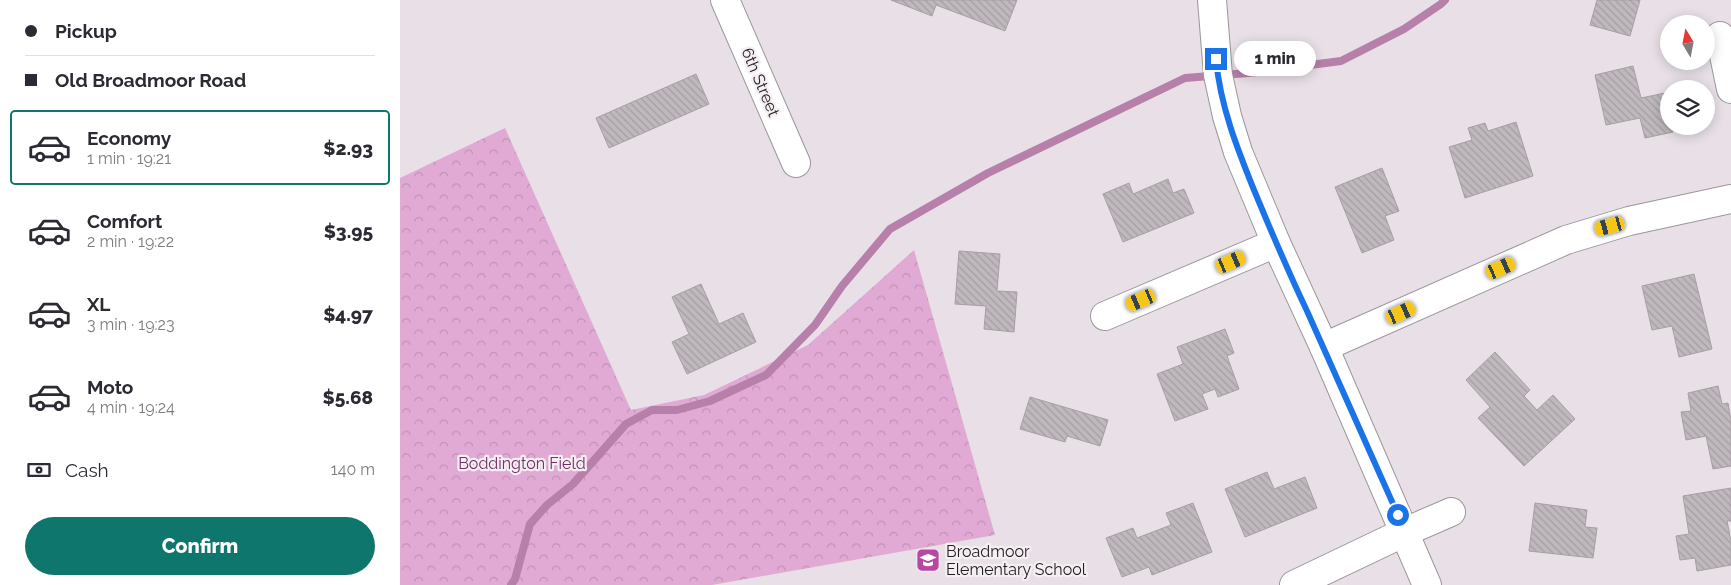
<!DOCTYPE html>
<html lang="en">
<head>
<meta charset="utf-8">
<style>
	body { margin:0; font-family:Raleway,sans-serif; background:#f2f2f3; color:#2b2b33; height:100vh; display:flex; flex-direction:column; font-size:19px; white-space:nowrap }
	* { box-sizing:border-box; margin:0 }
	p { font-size:16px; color:#7c7c81 }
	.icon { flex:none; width:28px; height:28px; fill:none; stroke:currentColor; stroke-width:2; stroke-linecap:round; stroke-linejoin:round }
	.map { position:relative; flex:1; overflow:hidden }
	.details { display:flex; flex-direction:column; background:#fff; width:400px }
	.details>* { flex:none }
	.top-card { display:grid; align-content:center; height:110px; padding:0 25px; background:#fff }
	.needle { width:32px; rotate:350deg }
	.buttons { position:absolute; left:1260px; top:15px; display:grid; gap:10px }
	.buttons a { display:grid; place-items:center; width:55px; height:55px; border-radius:50%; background:#fff; box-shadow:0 2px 12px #0003; font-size:25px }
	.end { position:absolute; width:22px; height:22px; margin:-11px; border:6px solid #1a73e8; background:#fff; box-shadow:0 0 0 2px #fff }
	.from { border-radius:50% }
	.bubble { position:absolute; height:35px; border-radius:18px; background:#fff; box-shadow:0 2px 12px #0003; font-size:16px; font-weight:800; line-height:35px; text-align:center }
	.car { position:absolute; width:15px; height:30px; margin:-15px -8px; border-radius:6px; box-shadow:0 0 4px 1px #0007; background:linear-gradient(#f5c518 24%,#345 0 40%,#f5c518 0 76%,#345 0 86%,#f5c518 0) }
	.top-card b { display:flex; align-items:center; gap:18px; height:48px; font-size:19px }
	.top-card b+b { border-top:1px solid #e1e1e2 }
	.top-card i { width:12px; height:12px; background:#2b2b33 }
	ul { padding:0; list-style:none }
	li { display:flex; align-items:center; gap:15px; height:75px; margin:0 10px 8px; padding:0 15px; border:2px solid transparent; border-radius:5px }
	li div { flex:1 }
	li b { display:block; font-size:19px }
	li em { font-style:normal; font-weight:800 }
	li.selected { border-color:#0f766e }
	li>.icon { width:45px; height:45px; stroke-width:1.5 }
	.pay { display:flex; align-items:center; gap:12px; height:55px; padding:0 25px; font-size:19px }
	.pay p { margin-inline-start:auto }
	.button { display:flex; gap:10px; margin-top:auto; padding:10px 25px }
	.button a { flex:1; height:58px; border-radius:30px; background:#0f766e; color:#fff; font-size:20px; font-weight:800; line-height:58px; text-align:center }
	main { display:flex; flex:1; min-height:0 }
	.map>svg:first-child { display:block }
	.park { fill:url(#park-crowns) }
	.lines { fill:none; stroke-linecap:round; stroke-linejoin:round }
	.stream { stroke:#b780aa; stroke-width:8 }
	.building { fill:url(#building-back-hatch); stroke:#a69fa4 }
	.street-casing { stroke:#9c969b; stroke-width:30 }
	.secondary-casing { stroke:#9c969b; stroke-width:30 }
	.street { stroke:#fff; stroke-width:28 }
	.secondary { stroke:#fff; stroke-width:28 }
	.route { stroke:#1a73e8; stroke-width:6 }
	.labels { text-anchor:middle; stroke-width:4.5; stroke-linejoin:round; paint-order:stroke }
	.street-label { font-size:16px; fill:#201d1f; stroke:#f5eef3 }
	.park-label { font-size:16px; fill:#732f66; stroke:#f5eef3 }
	.poi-label { font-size:16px; fill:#201d1f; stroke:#f5eef3; text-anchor:start }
</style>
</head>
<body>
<main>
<section class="details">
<div class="top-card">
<b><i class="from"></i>Pickup</b>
<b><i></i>Old Broadmoor Road</b>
</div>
<ul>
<li class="selected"><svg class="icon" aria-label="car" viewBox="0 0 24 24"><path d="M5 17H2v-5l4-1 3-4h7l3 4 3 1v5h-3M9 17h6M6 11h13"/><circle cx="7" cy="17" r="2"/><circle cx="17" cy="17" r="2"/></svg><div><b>Economy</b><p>1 min · 19:21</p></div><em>$2.93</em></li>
<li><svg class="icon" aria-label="car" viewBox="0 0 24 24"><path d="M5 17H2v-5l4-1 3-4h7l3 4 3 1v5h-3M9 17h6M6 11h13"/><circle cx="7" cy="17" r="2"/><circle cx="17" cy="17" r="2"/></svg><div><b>Comfort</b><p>2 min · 19:22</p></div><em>$3.95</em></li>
<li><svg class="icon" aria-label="car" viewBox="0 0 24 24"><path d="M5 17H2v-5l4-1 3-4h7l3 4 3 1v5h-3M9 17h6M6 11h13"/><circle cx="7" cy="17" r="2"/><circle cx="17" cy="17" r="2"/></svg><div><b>XL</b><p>3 min · 19:23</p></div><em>$4.97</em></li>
<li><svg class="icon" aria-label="car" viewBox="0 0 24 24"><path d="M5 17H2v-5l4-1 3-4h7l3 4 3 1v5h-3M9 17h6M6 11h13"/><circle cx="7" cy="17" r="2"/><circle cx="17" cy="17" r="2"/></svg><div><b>Moto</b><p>4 min · 19:24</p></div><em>$5.68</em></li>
</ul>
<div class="pay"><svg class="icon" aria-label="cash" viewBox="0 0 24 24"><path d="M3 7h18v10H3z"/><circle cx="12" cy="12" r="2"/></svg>Cash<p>140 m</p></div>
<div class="button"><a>Confirm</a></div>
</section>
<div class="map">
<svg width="1331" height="585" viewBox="0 0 1331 585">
	<defs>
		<pattern id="park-crowns" width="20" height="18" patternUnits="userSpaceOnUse" patternTransform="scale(1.25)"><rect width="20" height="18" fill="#e1aad4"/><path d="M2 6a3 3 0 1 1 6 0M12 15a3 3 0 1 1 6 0" fill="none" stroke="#c192b6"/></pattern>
		<pattern id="building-back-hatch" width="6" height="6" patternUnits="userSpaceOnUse" patternTransform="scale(1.25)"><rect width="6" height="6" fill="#bfb8bd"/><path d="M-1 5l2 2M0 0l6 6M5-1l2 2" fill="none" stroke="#a49ea2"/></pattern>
	</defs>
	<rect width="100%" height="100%" fill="#e8e0e6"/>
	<polygon class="park" points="105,128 231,410 304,395 408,345 514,250 595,535 312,585 0,585 0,178"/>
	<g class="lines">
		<polyline class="stream" points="111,585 115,579 130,524 147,505 173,484 226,424 252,410 277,410 310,401 366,375 415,325 442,286 490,229 588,173 785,78 848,73 941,61 1004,29 1041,4 1045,0"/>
	</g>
	<g class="building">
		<polygon points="491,0 617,0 605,31 536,5 532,16"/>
		<polygon points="1197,0 1240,0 1230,36 1190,25"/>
		<polygon points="1233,66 1241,98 1265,93 1269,111 1269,126 1272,126 1273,132 1245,138 1240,118 1206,125 1195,75"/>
		<polygon points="296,74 309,104 209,148 196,118"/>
		<polygon points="1116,122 1133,176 1065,198 1049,147 1072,140 1068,128 1085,123 1088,131"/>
		<polygon points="982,168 999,211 985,216 994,240 962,253 935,187"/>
		<polygon points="768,179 773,193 784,189 794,213 723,242 703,194 729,183 733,194"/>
		<polygon points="559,251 600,254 597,291 617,292 614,332 584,329 586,306 555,304"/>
		<polygon points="1294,274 1312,349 1279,357 1272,326 1252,330 1242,286"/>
		<polygon points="301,284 319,324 343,313 356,342 287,374 272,342 289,334 272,297"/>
		<polygon points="825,329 834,353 827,356 839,389 818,397 815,389 802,394 808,409 775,421 757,374 783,364 777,347"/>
		<polygon points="1095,352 1130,390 1124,396 1137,410 1153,395 1175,419 1124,466 1078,418 1090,407 1066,380"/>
		<polygon points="1318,386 1322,404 1328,403 1331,420 1331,466 1313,469 1306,436 1286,440 1281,412 1291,411 1288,393"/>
		<polygon points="630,397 708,420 700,446 667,436 665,442 620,429"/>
		<polygon points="867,472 874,489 905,477 917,508 845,537 825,489"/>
		<polygon points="1331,488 1331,521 1327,521 1331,541 1331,565 1297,571 1295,558 1280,560 1276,536 1289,534 1283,496"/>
		<polygon points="793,503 812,552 752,575 749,567 722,577 706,538 733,528 737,538 771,525 766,513"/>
		<polygon points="1135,503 1187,510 1185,527 1197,528 1193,558 1129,551"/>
	</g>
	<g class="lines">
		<g class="street-casing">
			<g id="street">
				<polyline points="325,0 396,163"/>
				<polyline points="1320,36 1331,89"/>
				<polyline points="705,316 876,243"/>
				<polyline points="894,585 1005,532 1051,512"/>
			</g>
		</g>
		<g class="secondary-casing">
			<g id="secondary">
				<polyline points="812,0 818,75 827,116 838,152 876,243 924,347 1027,585"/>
				<polyline points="924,347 1166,240 1229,221 1331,199"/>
			</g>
		</g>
		<use href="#street" class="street"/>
		<use href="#secondary" class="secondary"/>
	</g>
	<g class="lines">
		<path class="route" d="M816 59C820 105 837 148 854 190 871 231 888 271 907 311 938 379 968 447 998 515"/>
	</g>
	<defs>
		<g id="school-square" transform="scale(1.25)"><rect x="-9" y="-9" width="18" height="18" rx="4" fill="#b747a3" stroke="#f5eef3"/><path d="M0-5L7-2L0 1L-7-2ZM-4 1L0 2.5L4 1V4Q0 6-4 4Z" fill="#fff"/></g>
	</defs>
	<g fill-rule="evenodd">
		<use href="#school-square" x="528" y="560"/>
	</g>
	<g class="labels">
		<g class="street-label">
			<text transform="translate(361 82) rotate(67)" y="6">6th Street</text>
		</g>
		<g class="park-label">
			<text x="122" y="469">Boddington Field</text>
		</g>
		<g class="poi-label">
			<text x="546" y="557">Broadmoor<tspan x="546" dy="18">Elementary School</tspan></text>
		</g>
	</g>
</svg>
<div class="buttons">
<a><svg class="needle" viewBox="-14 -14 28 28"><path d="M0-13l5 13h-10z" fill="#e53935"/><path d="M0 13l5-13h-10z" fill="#7c7c81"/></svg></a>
<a><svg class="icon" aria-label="layers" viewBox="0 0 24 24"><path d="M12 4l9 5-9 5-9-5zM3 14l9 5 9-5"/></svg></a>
</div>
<i class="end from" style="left:998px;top:515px"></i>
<i class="end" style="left:816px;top:59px"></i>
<div class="bubble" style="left:834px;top:41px;width:82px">1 min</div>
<i class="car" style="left:1210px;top:226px;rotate:255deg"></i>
<i class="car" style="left:831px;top:262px;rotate:67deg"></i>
<i class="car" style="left:1101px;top:268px;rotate:66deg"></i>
<i class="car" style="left:741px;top:300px;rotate:247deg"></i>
<i class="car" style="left:1001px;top:313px;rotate:66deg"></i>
</div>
</main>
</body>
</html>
